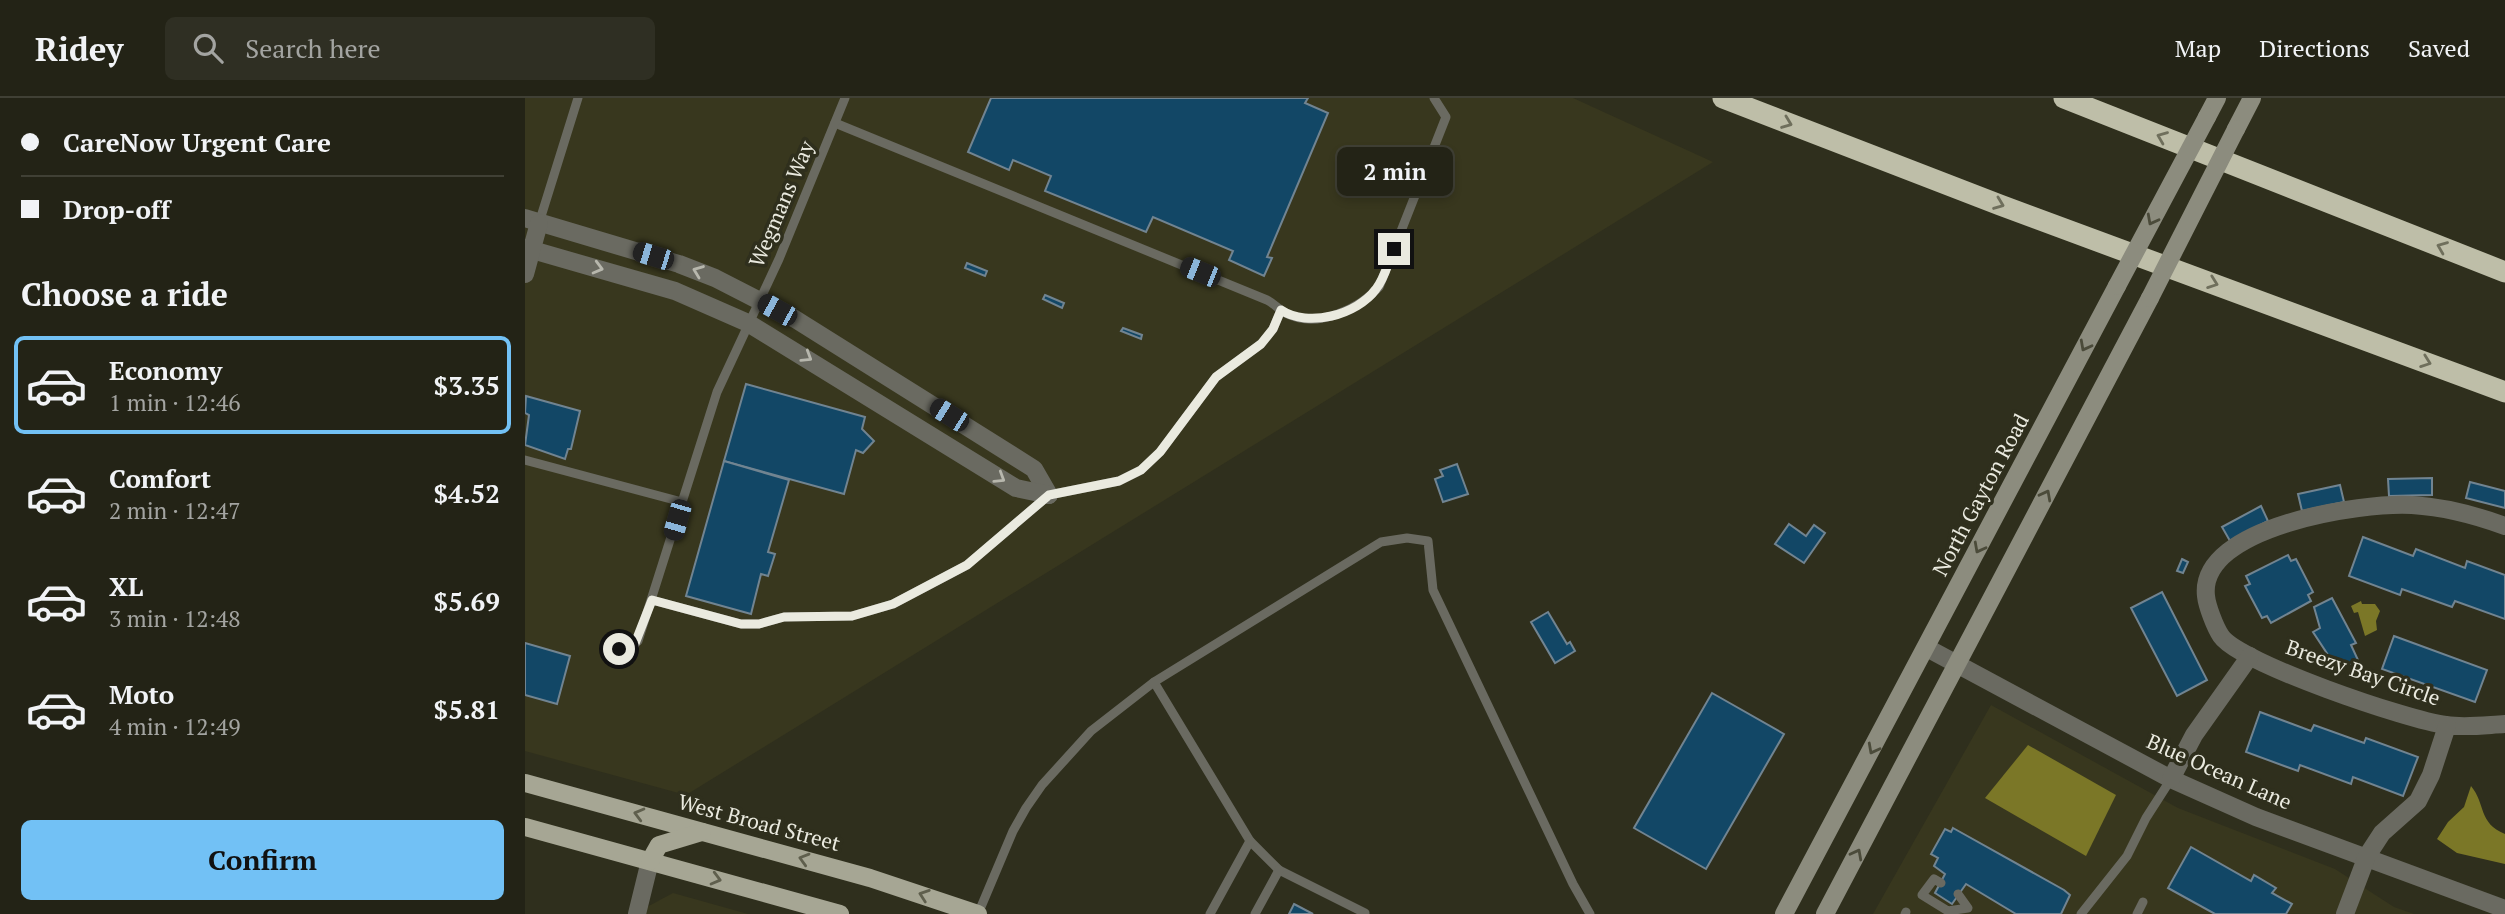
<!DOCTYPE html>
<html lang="en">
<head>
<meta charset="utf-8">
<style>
	body { margin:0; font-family:"PT Serif",serif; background:#2f2f23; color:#f1f3f6; height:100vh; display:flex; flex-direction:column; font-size:26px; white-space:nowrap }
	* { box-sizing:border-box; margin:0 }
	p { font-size:23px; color:#a3a4a1 }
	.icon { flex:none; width:38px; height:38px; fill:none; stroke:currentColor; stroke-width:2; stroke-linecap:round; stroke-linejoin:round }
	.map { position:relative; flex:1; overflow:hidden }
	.sheet { display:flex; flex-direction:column; background:#232316; width:525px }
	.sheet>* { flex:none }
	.guide { display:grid; align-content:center; height:154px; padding:0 21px; background:#232316 }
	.end { position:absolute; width:32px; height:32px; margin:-16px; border:9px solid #eaeadf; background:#111; box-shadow:0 0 0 4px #111 }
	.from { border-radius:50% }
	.bubble { position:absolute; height:49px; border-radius:10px; background:#232316; box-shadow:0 4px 10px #0003,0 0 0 2px #404035; font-size:23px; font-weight:800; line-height:49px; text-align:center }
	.car { position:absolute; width:21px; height:42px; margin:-21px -10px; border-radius:9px; box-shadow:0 0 5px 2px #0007; background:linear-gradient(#222 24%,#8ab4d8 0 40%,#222 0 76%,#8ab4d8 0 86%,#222 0) }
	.guide b { display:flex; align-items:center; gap:24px; height:66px; font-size:26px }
	.guide b+b { border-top:2px solid #404035 }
	.guide i { width:18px; height:18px; background:#f1f3f6 }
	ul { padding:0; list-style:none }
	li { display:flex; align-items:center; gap:21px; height:98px; margin:0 14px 10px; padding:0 7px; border:4px solid transparent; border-radius:10px }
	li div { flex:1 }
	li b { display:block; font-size:26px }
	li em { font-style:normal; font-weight:800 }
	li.current { border-color:#72c1f5 }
	li>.icon { width:63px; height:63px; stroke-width:1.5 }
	h2 { padding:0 21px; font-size:32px; line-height:84px }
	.button { display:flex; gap:14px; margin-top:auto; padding:14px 21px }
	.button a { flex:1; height:80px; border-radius:10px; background:#72c1f5; color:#111; font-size:28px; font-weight:800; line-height:80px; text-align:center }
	header { display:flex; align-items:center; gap:42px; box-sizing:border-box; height:98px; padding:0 35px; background:#232316; border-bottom:2px solid #404035 }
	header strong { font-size:33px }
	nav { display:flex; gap:38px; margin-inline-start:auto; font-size:24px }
	.search { width:490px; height:63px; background:#2f2f23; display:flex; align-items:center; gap:18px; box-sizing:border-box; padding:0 24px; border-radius:10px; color:#a3a4a1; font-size:26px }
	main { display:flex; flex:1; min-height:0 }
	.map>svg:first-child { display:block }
	.built { fill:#38371e }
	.water { fill:#7b7727 }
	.building { fill:#124766; stroke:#718491; stroke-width:2 }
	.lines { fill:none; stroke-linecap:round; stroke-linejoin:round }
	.lane { stroke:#6a6a61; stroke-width:9 }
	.street { stroke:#6a6a61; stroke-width:18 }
	.secondary { stroke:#8c8c7e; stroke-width:18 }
	.primary { stroke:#a6a694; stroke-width:18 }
	.highway { stroke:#bebea8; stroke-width:21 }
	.secondary-bridge { stroke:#8c8c7e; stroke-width:18 }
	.oneway { stroke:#6f6f5c }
	.oneway2 { stroke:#4b4b3a }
	.oneway3 { stroke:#b7b7ad }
	.oneway4 { stroke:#5f5f4d }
	.route { stroke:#eaeadf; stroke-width:9 }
	.labels { text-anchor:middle; stroke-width:7; stroke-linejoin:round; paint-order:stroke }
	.street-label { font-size:21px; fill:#eaeadf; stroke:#2f2f1d }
</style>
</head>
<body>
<header>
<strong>Ridey</strong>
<div class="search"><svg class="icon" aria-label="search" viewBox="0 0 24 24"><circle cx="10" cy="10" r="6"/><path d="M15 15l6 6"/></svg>Search here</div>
<nav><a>Map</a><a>Directions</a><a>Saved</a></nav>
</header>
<main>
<section class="sheet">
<div class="guide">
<b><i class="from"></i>CareNow Urgent Care</b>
<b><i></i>Drop-off</b>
</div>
<h2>Choose a ride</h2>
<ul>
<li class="current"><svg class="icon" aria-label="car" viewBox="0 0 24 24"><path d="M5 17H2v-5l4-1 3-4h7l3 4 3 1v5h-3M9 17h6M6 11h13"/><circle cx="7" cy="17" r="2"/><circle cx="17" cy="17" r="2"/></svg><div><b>Economy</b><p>1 min · 12:46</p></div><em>$3.35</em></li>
<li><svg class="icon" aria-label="car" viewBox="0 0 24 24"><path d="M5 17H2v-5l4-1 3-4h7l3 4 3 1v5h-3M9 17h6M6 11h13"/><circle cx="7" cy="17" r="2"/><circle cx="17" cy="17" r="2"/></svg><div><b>Comfort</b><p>2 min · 12:47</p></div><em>$4.52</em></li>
<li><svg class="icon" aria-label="car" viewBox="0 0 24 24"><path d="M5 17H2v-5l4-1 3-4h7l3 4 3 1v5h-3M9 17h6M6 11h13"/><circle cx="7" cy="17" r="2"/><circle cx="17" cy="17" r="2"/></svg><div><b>XL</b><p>3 min · 12:48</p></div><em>$5.69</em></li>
<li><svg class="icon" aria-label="car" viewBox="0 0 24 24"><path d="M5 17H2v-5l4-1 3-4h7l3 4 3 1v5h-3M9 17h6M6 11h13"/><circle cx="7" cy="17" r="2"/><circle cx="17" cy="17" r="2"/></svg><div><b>Moto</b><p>4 min · 12:49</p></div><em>$5.81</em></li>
</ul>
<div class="button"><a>Confirm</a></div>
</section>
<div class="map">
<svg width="1980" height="816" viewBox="0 0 1980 816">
	<rect width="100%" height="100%" fill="#2f2f1d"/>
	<g class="built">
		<polygon points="0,0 1048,0 1188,64 161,697 0,653"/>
		<polygon points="1466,607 1653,710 1810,771 1869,809 1889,816 1348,816"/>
		<polygon points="148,795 223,816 120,816 122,809"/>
	</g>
	<g class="water">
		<polygon points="1836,503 1837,506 1850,506 1855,513 1851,523 1852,532 1840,538 1833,514 1829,515 1826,508"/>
		<polygon points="1503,647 1591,697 1561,758 1460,700"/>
		<path d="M1946 688C1961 706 1953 725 1980 736V766L1932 755 1912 741 1923 724 1939 709Z"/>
	</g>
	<g class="building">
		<polygon points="466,0 783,0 780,5 803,15 742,159 747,160 739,178 704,162 708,153 628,119 621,134 520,93 526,78 488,62 484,72 443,54"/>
		<polygon points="442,165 462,173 460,178 440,170"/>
		<polygon points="520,197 539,205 537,210 518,201"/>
		<polygon points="598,230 617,237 616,241 596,233"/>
		<polygon points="221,286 340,319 337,331 349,343 338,355 331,352 319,396 199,363"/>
		<polygon points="1,298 55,313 46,351 43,351 40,361 0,347 4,317 0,315"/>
		<polygon points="199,363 264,382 243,454 250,456 243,478 236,476 226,516 161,498"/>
		<polygon points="932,366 943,396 918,404 910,381 918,378 915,372"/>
		<polygon points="1907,380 1907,397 1864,398 1863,381"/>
		<polygon points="1945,384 1980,393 1980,410 1941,400"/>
		<polygon points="1815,387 1819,404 1777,413 1773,396"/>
		<polygon points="1736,408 1743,423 1705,443 1697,429"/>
		<polygon points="1264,426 1281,438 1289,427 1300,435 1279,465 1250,446"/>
		<polygon points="1838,439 1888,458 1891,451 1940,470 1942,463 1980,477 1980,521 1930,503 1927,509 1877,491 1875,497 1824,478"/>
		<polygon points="1763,457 1766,463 1771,461 1788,494 1783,497 1786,503 1746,525 1742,518 1737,520 1720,488 1725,486 1721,478"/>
		<polygon points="1657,461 1663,464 1658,475 1652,473"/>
		<polygon points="1637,494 1682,582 1652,598 1606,510"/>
		<polygon points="1807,500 1831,545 1826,547 1833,562 1813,572 1788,534 1795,530 1789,509"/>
		<polygon points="1023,514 1042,546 1045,544 1050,553 1030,565 1006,524"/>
		<polygon points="1869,538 1962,572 1950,604 1857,571"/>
		<polygon points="0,545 45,558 32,606 0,597"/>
		<polygon points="1187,595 1259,636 1181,771 1109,730"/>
		<polygon points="1735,614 1786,633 1789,627 1839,645 1841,640 1893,659 1878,698 1828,679 1826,686 1775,667 1773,673 1721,654"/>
		<polygon points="1428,730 1539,792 1545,797 1536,816 1491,816 1441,786 1427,806 1410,795 1420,776 1409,768 1413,760 1406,756 1420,731 1426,734"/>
		<polygon points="1666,749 1726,783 1729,777 1751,790 1747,795 1767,806 1761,816 1690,816 1643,790"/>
		<polygon points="769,806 788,816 764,816"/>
	</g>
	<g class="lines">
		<g class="lane">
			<path d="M310 25 742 202C750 206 756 214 765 217 794 230 835 210 854 189L921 19 909 0"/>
			<polyline points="14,125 53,0"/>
			<polyline points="0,362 157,404"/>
			<polyline points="127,502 216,526 234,526 259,519 327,518 368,506 442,467 524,397 594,383 616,372 635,354 691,279 736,246 748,231 756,212"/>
			<polyline points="94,551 103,551 113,543 192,294 254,161 320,0"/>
			<polyline points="629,584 725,743 754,772 840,815"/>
			<polyline points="1416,785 1409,781 1397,797 1423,813 1443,810 1433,796"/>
			<polyline points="453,816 488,733 501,710 517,687 566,633 629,584 856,444 882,440 903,443 908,492 1048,786 1065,816"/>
			<polyline points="685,816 725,743"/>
			<polyline points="730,816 754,772"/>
			<polyline points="1380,816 1381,814"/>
			<polyline points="1556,816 1602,758 1621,720 1646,681"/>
			<polyline points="1612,816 1618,804"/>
		</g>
		<g class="street">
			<polyline points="0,120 154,166 190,180 270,221 509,371 524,397"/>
			<polyline points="0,150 150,193 223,225 491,390 524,397"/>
			<polyline points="0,176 14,125"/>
			<path d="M1980 428C1950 417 1919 409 1887 407 1838 404 1673 428 1681 498 1682 508 1690 529 1696 538 1714 565 1885 623 1921 627 1940 630 1961 627 1980 626"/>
			<polyline points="1402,550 1646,681 1731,719 1980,811"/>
			<polyline points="1646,681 1669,637 1725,558"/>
			<polyline points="112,816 125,763"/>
			<polyline points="1820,816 1842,758 1857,735 1893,703 1906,677 1922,628"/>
		</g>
		<g class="secondary">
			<polyline points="1682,19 1692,0"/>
			<polyline points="1711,31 1727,0"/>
			<polyline points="1259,816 1592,188"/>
			<polyline points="1300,816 1625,200"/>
		</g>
		<g class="primary">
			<polyline points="0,685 345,780 453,816"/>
			<polyline points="0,729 315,816"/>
			<polyline points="125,763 134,747 177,734"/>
		</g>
		<g class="highway">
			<polyline points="1198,0 1475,107 1980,294"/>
			<polyline points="1539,0 1980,174"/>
		</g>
		<g class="secondary-bridge">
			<polyline points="1592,188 1682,19"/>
			<polyline points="1625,200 1711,31"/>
		</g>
	</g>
	<defs><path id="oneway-chevron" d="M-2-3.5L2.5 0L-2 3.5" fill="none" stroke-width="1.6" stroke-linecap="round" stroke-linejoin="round" transform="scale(1.75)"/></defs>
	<g class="oneway">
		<use href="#oneway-chevron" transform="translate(1262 25) rotate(21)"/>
		<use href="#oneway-chevron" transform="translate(1637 39) rotate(-158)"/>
		<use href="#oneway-chevron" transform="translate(1474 106) rotate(21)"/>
		<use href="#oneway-chevron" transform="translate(1917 149) rotate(-158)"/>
		<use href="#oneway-chevron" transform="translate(1688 185) rotate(20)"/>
		<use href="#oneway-chevron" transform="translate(1901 264) rotate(20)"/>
	</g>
	<g class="oneway2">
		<use href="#oneway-chevron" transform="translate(1627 122) rotate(118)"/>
		<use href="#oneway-chevron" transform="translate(1560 248) rotate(118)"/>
		<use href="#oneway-chevron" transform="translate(1521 397) rotate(-62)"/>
		<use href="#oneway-chevron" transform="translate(1454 450) rotate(118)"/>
		<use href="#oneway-chevron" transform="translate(1348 651) rotate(118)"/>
		<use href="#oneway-chevron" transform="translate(1332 756) rotate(-62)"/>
	</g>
	<g class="oneway3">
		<use href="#oneway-chevron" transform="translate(73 170) rotate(15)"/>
		<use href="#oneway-chevron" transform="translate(173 173) rotate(-159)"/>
		<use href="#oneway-chevron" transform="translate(282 259) rotate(32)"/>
		<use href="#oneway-chevron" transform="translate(475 380) rotate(32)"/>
	</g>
	<g class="oneway4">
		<use href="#oneway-chevron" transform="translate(114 716) rotate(-165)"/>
		<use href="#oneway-chevron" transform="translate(279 761) rotate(-164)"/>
		<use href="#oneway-chevron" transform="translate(191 781) rotate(15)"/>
		<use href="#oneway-chevron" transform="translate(399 797) rotate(-161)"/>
	</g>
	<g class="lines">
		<path class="route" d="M94 551 109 548 127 502 216 526H234L259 519 327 518 368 506 442 467 524 397 594 383 616 372 635 354 691 279 736 246 748 231 756 212C783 230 832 217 851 191 860 180 863 164 869 151"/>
	</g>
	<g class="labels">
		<g class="street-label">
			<text transform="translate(257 106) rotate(-67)" y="7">Wegmans Way</text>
			<text transform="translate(1456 397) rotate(-62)" y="7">North Gayton Road</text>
			<text transform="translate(1838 575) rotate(19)" y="7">Breezy Bay Circle</text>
			<text transform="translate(1694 674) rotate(24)" y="7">Blue Ocean Lane</text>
			<text transform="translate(234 725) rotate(15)" y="7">West Broad Street</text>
		</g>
	</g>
</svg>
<i class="end from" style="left:94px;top:551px"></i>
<i class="end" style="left:869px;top:151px"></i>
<div class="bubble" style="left:812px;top:49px;width:116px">2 min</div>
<i class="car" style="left:128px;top:158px;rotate:287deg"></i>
<i class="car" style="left:675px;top:174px;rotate:292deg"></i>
<i class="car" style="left:252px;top:212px;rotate:299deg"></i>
<i class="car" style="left:424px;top:317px;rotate:302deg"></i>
<i class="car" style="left:152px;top:422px;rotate:196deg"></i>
</div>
</main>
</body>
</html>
